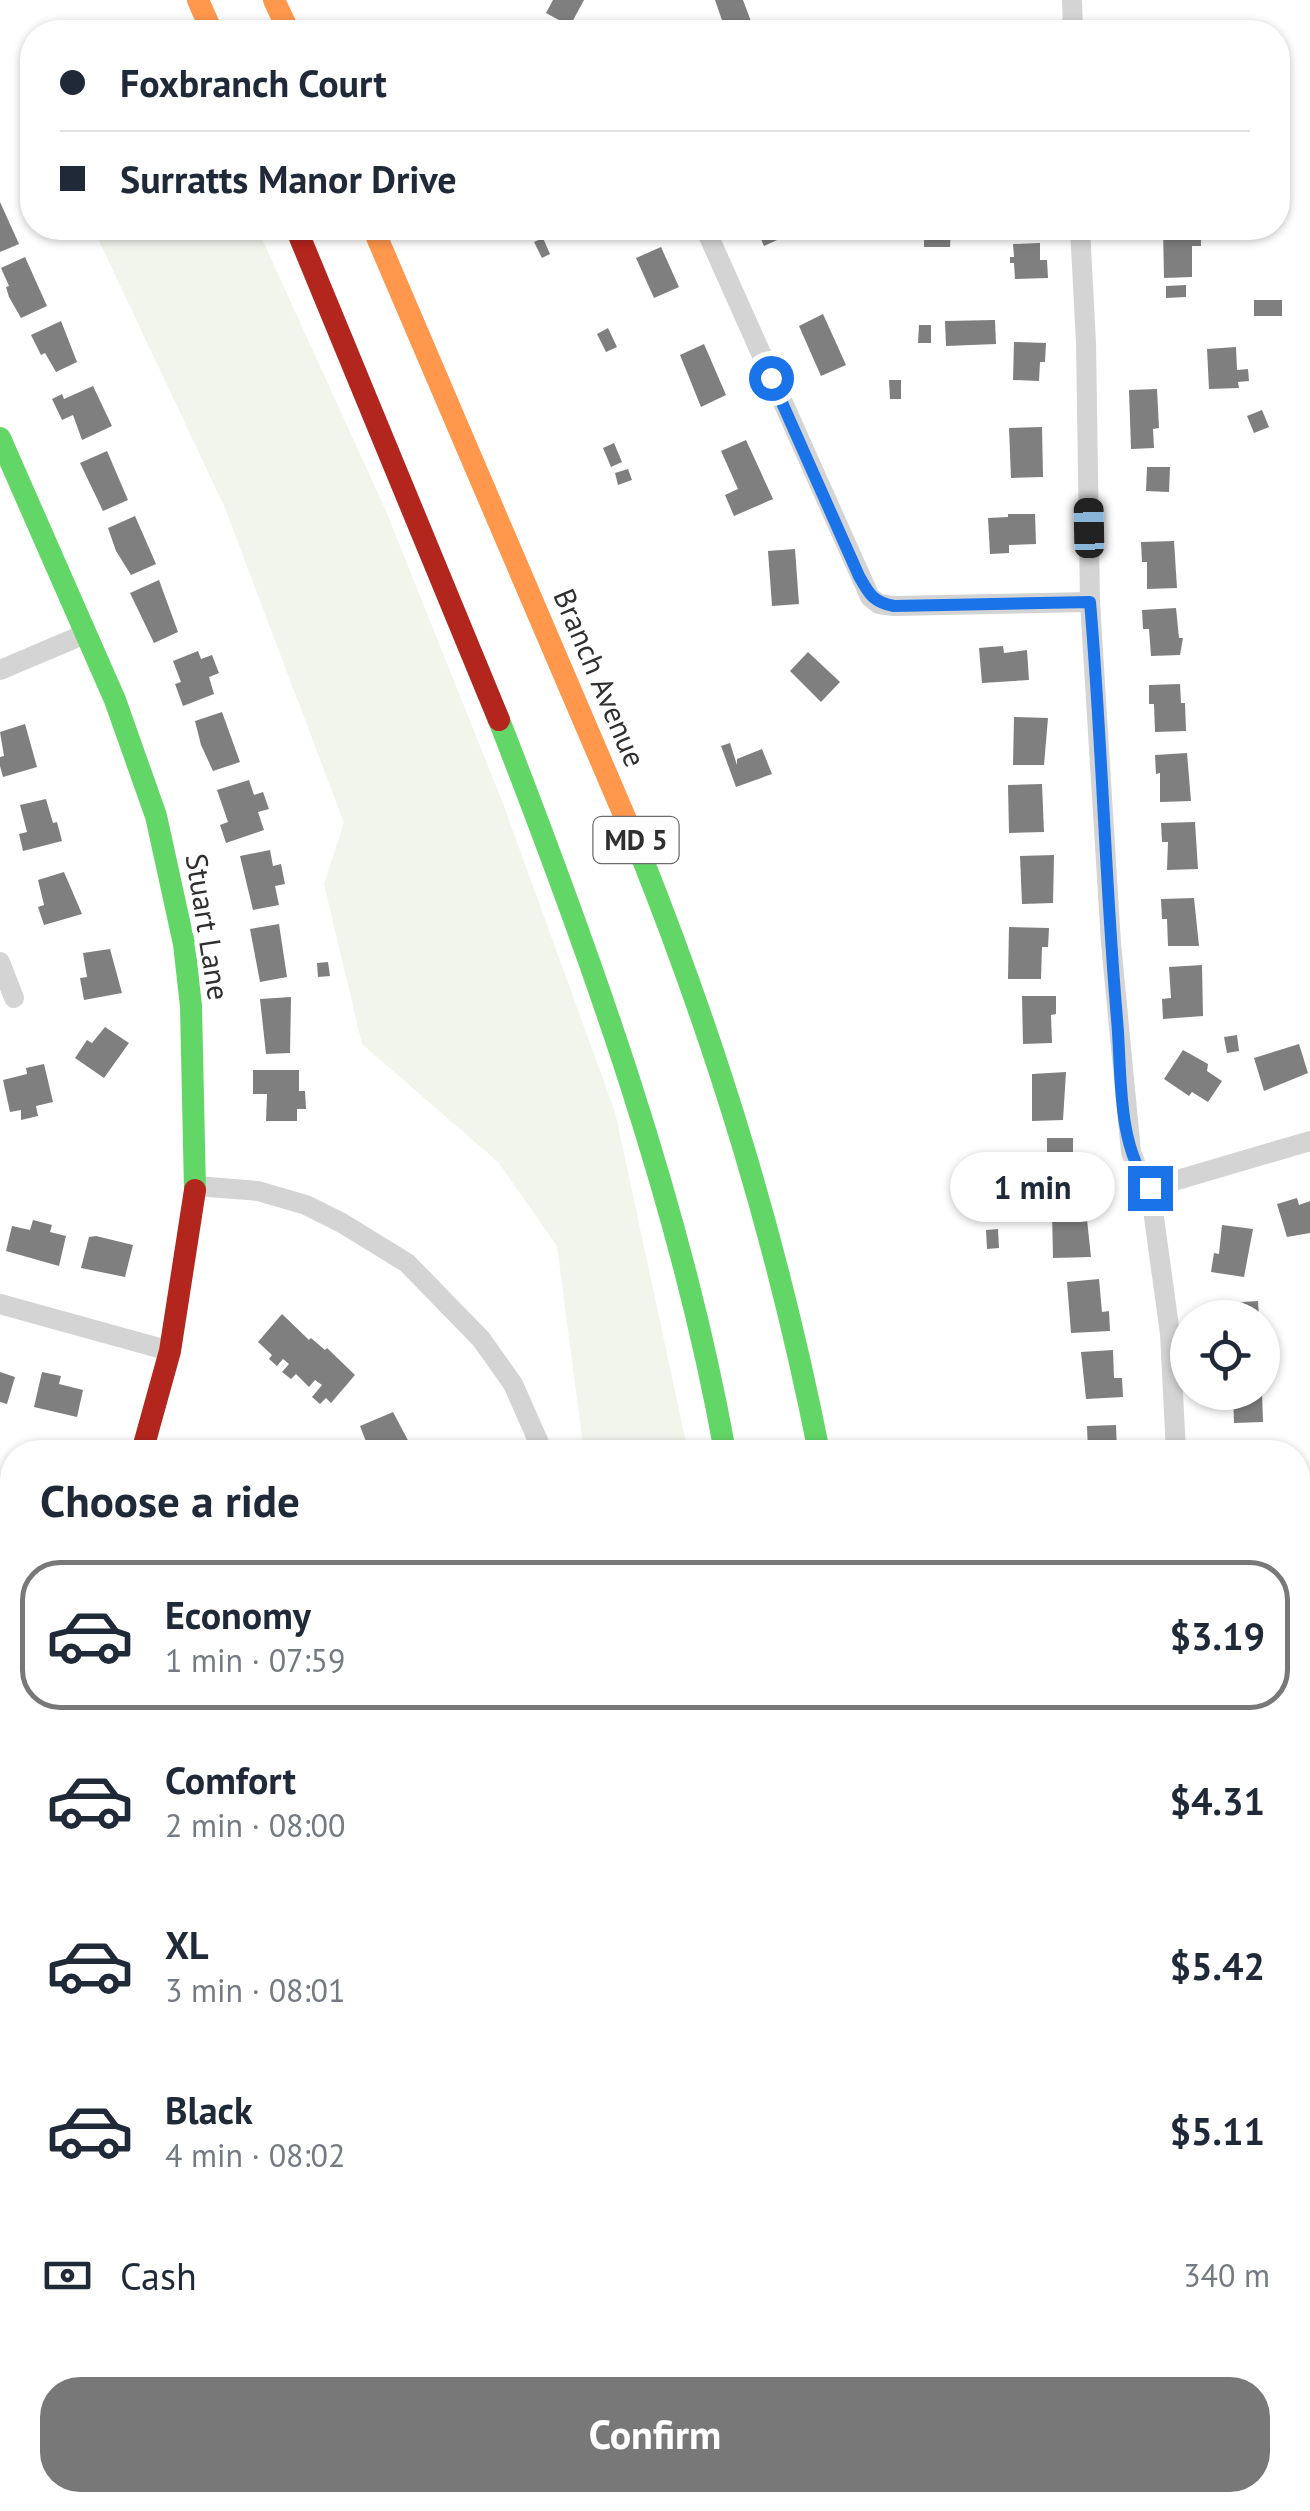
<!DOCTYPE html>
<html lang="en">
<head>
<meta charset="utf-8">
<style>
	body { margin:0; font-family:"PT Sans",sans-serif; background:#f2f2f3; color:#1f2937; height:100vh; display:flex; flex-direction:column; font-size:38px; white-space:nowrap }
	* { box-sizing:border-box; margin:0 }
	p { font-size:32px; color:#747a83 }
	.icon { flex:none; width:55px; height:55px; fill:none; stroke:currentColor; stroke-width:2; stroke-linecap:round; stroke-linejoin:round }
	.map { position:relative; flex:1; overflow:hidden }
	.drawer { position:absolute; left:0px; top:1440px; width:1310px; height:1072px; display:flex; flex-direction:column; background:#fff; border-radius:40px 40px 0 0; box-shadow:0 2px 8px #0004 }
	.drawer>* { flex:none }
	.top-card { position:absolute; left:20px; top:20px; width:1270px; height:220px; border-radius:40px; box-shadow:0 2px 8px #0004; display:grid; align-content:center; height:220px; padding:0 40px; background:#fff }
	.tools { position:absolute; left:1170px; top:1300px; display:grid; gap:20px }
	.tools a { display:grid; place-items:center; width:110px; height:110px; border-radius:50%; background:#fff; box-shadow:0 2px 8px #0004; font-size:50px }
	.end { position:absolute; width:45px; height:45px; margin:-22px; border:12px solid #1a73e8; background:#fff; box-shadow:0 0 0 5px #fff }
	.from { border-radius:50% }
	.bubble { position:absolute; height:70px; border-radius:35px; background:#fff; box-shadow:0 2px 8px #0004; font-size:32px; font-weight:800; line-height:70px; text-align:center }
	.car { position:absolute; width:30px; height:60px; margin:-30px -15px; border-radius:12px; box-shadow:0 0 8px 2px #0007; background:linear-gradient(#222 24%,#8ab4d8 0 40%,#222 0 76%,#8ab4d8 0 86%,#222 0) }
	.top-card b { display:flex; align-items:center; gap:35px; height:95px; font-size:38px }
	.top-card b+b { border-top:2px solid #e0e1e3 }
	.top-card i { width:25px; height:25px; background:#1f2937 }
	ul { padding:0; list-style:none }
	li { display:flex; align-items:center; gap:30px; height:150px; margin:0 20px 15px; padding:0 20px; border:5px solid transparent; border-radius:40px }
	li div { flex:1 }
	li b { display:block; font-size:38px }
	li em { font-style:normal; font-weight:800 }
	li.on { border-color:#787878 }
	li>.icon { width:90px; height:90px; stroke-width:1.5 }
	h2 { padding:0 40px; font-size:45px; line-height:120px }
	.pay { display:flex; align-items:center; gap:25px; height:110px; padding:0 40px; font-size:38px }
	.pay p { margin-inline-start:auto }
	.button { display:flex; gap:20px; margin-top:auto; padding:20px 40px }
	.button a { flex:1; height:115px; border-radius:40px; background:#787878; color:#fff; font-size:40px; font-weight:800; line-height:115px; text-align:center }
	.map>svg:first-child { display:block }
	.green { fill:#f1f5ec }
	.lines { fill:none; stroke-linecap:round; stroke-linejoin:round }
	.stream { stroke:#d8e9f3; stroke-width:6 }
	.building { fill:#7f7f7f }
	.street { stroke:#d4d4d4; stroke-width:20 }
	.fast { stroke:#63d668; stroke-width:22 }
	.slow { stroke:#ff974d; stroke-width:22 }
	.jam { stroke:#b3261e; stroke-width:22 }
	.route { stroke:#1a73e8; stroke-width:12 }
	.labels { text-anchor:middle; stroke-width:10; stroke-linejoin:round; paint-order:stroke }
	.shield { fill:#fff; stroke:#6d6d6d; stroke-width:2.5 }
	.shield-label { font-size:28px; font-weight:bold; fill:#2f2f2f }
	.street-label { font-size:30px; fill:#2f2f2f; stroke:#fff }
</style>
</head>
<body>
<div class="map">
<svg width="1310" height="2511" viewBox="0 0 1310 2511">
	<rect width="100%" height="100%" fill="#fff"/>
	<g class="green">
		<polygon points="93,228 257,228 386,511 502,801 615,1112 688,1452 584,1452 557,1246 498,1162 362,1044 324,884 344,823 225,508"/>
		<polygon points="12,1939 12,2179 1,2074"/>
		<rect x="44" y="2500" width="165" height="11"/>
		<polygon points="606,2500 736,2500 736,2511 604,2511"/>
	</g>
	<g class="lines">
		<polyline class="stream" points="163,2511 164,2500"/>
	</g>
	<g class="building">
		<polygon points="553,0 584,0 570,26 546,13"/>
		<polygon points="715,0 743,0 755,32 726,32"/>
		<polygon points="0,202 19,244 0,252"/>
		<polygon points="756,228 785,228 788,235 764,246"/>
		<polygon points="924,228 951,228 950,247 924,247"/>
		<polygon points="1163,228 1201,228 1201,246 1192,246 1192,277 1164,278"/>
		<polygon points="543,238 550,254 542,258 534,242"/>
		<polygon points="1040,243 1040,260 1047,260 1048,278 1015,279 1014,263 1010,263 1010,257 1014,257 1013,244"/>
		<polygon points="661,247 679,287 654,298 636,258"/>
		<polygon points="25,257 47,306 21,318 9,297 6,287 9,286 1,268"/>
		<polygon points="1186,285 1186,297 1166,298 1166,286"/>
		<rect x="1254" y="300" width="28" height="16"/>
		<polygon points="823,314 846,365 821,376 799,326"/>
		<polygon points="995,320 996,344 946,346 945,321"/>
		<polygon points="61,321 77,362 56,372 45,353 41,355 31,335"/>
		<polygon points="919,325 931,325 931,343 918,343"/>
		<polygon points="608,328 617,347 606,352 597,334"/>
		<polygon points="1014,342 1046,343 1045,362 1040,362 1039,381 1013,380"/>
		<polygon points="704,344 726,395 701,407 680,355"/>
		<polygon points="1236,347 1237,370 1248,369 1249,381 1238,382 1239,388 1209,389 1207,349"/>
		<polygon points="889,380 901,380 901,399 890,399"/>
		<polygon points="93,386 112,426 82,440 73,415 62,420 52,399 62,394 64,399"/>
		<polygon points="1157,389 1159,428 1153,429 1154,448 1131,449 1129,390"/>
		<polygon points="1262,410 1269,427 1254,433 1247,416"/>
		<polygon points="1042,427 1043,477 1011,478 1009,428"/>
		<polygon points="746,440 773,499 734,516 725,495 738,489 721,451"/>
		<polygon points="614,443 622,462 611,467 603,448"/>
		<polygon points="107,451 128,500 103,511 80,463"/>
		<polygon points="1147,467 1170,467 1169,492 1146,491"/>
		<polygon points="628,469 632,480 618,485 615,473"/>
		<polygon points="1008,514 1035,514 1036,544 1009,545 1009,553 990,554 988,518 1008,517"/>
		<polygon points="135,516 156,564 131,575 116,551 108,528"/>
		<polygon points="1174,541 1177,588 1147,589 1147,562 1142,562 1141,542"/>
		<polygon points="795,549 799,604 772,606 768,551"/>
		<polygon points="159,580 178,632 154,643 130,593"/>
		<polygon points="1176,608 1179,638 1183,638 1180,655 1151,656 1149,629 1143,629 1142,610"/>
		<polygon points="1003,646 1004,653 1027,650 1029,680 982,683 979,648"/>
		<polygon points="198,651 201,659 212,655 219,673 209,677 214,694 183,706 175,684 181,682 173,661"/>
		<polygon points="808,652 840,682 821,702 790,671"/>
		<polygon points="1180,684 1181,703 1185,703 1186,731 1155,732 1154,704 1149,704 1149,685"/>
		<polygon points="222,712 240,762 213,771 201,745 195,721"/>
		<polygon points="1014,717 1048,718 1044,765 1013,765"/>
		<polygon points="25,724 37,767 3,777 0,766 0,757 4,756 0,732"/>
		<polygon points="730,743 737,765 737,759 762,749 772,774 736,787 721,746"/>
		<polygon points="1187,753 1191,801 1160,802 1160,773 1156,774 1155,755"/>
		<polygon points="249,780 254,795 263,792 269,809 258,812 264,830 226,843 220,825 228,822 217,790"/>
		<polygon points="1042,784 1044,832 1009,833 1008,785"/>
		<polygon points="46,799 53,823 57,822 62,841 23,851 19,834 27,832 20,805"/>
		<polygon points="1195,822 1198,869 1167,870 1168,842 1162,842 1161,823"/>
		<polygon points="270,850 273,866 281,864 285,884 275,886 279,905 253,910 240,856"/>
		<polygon points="1054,855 1053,903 1022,904 1020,856"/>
		<polygon points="64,872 82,914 44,925 38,907 44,905 38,880"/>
		<polygon points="1194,898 1199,946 1168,946 1167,919 1162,919 1161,899"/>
		<polygon points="279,924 287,977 260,982 250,929"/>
		<polygon points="1009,927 1049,928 1048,947 1042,947 1041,979 1008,979"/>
		<polygon points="110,949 122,993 84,1000 80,978 87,977 83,953"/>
		<polygon points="328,962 330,976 318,977 317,963"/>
		<polygon points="1202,965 1203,1016 1163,1019 1162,999 1171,998 1169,967"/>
		<polygon points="1022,996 1056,996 1056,1014 1051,1015 1052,1043 1023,1044"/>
		<polygon points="291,997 290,1053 266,1054 260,999"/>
		<polygon points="105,1027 129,1043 104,1078 75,1058 87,1040 92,1043"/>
		<polygon points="1237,1035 1239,1051 1227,1053 1224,1037"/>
		<polygon points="1299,1044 1308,1073 1264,1091 1254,1058"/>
		<polygon points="1183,1050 1208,1064 1207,1071 1222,1081 1208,1102 1192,1092 1189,1096 1164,1079"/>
		<polygon points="44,1064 53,1102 36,1106 38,1116 21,1120 21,1110 10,1112 3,1080 27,1074 26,1068"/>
		<polygon points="253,1070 299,1070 299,1091 305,1091 306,1109 297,1109 297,1121 266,1121 267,1094 253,1094"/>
		<polygon points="1066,1072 1063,1120 1032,1121 1032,1074"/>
		<polygon points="1047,1138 1073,1138 1073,1157 1080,1157 1080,1187 1045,1187 1043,1160 1047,1158"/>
		<polygon points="1297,1198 1299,1205 1310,1201 1310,1233 1287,1237 1277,1204"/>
		<polygon points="1086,1210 1091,1257 1053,1258 1052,1211"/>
		<polygon points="33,1220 52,1225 50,1232 66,1236 59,1266 6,1251 12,1226 30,1230"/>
		<polygon points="1222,1225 1253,1229 1244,1277 1211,1272 1214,1253 1219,1254"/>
		<polygon points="998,1229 999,1248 987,1249 986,1230"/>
		<polygon points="96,1236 133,1245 125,1277 81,1268 89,1237"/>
		<polygon points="1099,1279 1102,1312 1109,1311 1110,1331 1071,1333 1067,1282"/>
		<polygon points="1258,1301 1259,1318 1229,1318 1228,1303"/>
		<polygon points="282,1314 309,1340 311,1338 325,1350 327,1348 355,1375 331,1403 326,1398 320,1404 312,1397 322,1385 315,1380 309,1387 296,1374 291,1379 282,1372 289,1364 283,1359 277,1366 269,1359 272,1355 258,1342"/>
		<polygon points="1113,1350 1114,1378 1122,1378 1123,1397 1086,1399 1081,1352"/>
		<polygon points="0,1372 15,1377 7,1404 0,1402"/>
		<polygon points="42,1372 61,1376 59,1384 83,1390 77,1417 34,1407"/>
		<polygon points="1233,1392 1262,1392 1263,1422 1234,1423"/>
		<polygon points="393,1412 411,1446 408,1448 410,1452 367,1452 377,1448 375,1441 367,1444 360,1426"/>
		<polygon points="1116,1425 1117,1452 1088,1452 1087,1426"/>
		<polygon points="1278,1443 1278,1452 1243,1452 1243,1445"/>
		<polygon points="2,1515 12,1519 12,1555 9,1554 8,1559 0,1556"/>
		<polygon points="1298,2154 1307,2154 1307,2174 1301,2175 1302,2185 1298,2185"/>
		<polygon points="1307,2224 1310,2271 1298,2271 1298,2225"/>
		<polygon points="1302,2384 1305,2412 1298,2413 1298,2385"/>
		<polygon points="292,2500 327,2501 326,2511 284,2511 285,2506 292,2506"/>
		<polygon points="1177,2500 1205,2500 1207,2503 1201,2507 1204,2511 1167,2511 1165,2508"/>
	</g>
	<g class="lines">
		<g class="street">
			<polyline points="1072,0 1073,32"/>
			<polyline points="705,228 870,597 879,604 894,606 1090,602"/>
			<polyline points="1080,228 1086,343 1090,602 1111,943 1131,1152 1139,1173 1150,1188 1170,1334 1176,1452"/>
			<polyline points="0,670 85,634"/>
			<polyline points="0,962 14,998"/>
			<polyline points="196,1186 258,1191 306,1205 342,1223 407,1263 481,1339 513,1384 543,1452"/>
			<polyline points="1150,1188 1310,1141"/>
			<polyline points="0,1304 170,1351"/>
			<polyline points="0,1632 12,1636"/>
			<polyline points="1261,2500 1268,2511"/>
			<polyline points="569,2511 570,2500"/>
		</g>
		<g class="fast">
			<polyline points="0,438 115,700 156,816 184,944 191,1006 195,1190"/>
			<path d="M499 720C590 954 681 1205 725 1452"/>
			<path d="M639 850C719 1050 777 1241 819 1452"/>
			<polyline points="0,1854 12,1813"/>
			<polyline points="0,2422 8,2511"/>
			<polyline points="856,2511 858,2500"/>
		</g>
		<g class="slow">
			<polyline points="198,0 212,32"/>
			<polyline points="274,0 289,32"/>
			<polyline points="373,228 639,850"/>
			<polyline points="769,2511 770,2500"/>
		</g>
		<g class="jam">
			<polyline points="296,228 499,720"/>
			<polyline points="142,1452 170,1351 195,1190"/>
		</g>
	</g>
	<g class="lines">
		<path class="route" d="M771 378 859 576C869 594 873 602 894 606L1090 602C1102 740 1105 880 1117 1019 1122 1073 1116 1143 1150 1188"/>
	</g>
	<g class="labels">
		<rect class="shield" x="593.5" y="817" width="85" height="46" rx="8"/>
		<g class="shield-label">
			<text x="636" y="850">MD 5</text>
		</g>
		<g class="street-label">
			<text transform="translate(599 678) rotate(67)" y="10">Branch Avenue</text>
			<text transform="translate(207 927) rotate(81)" y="10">Stuart Lane</text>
		</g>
	</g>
</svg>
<div class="tools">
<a><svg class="icon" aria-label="locate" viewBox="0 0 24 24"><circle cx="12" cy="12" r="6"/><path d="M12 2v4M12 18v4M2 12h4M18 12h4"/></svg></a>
</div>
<i class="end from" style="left:771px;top:378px"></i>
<i class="end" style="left:1150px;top:1188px"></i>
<div class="bubble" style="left:950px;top:1152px;width:165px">1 min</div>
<i class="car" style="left:1089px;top:528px;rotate:359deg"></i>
<div class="top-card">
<b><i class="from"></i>Foxbranch Court</b>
<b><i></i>Surratts Manor Drive</b>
</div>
<section class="drawer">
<h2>Choose a ride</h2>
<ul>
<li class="on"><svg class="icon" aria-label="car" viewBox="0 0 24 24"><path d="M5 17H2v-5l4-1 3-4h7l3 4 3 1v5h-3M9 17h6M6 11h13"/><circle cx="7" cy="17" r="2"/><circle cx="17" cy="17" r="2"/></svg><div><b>Economy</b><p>1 min · 07:59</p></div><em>$3.19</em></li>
<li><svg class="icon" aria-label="car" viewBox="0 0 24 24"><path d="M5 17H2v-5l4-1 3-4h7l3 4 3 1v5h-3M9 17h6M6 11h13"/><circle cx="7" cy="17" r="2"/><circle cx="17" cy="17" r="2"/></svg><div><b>Comfort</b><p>2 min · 08:00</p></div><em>$4.31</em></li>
<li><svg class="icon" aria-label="car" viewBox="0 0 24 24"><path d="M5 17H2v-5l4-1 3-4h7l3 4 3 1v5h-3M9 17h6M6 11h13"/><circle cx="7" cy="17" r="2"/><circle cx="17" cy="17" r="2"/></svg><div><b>XL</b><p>3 min · 08:01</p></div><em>$5.42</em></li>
<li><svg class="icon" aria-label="car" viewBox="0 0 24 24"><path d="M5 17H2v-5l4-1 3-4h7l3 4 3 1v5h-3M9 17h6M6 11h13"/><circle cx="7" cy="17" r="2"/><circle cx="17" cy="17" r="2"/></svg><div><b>Black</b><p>4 min · 08:02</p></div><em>$5.11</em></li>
</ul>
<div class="pay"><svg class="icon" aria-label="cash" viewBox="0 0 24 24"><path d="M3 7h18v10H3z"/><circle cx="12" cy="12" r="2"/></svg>Cash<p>340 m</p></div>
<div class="button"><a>Confirm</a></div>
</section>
</div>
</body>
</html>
